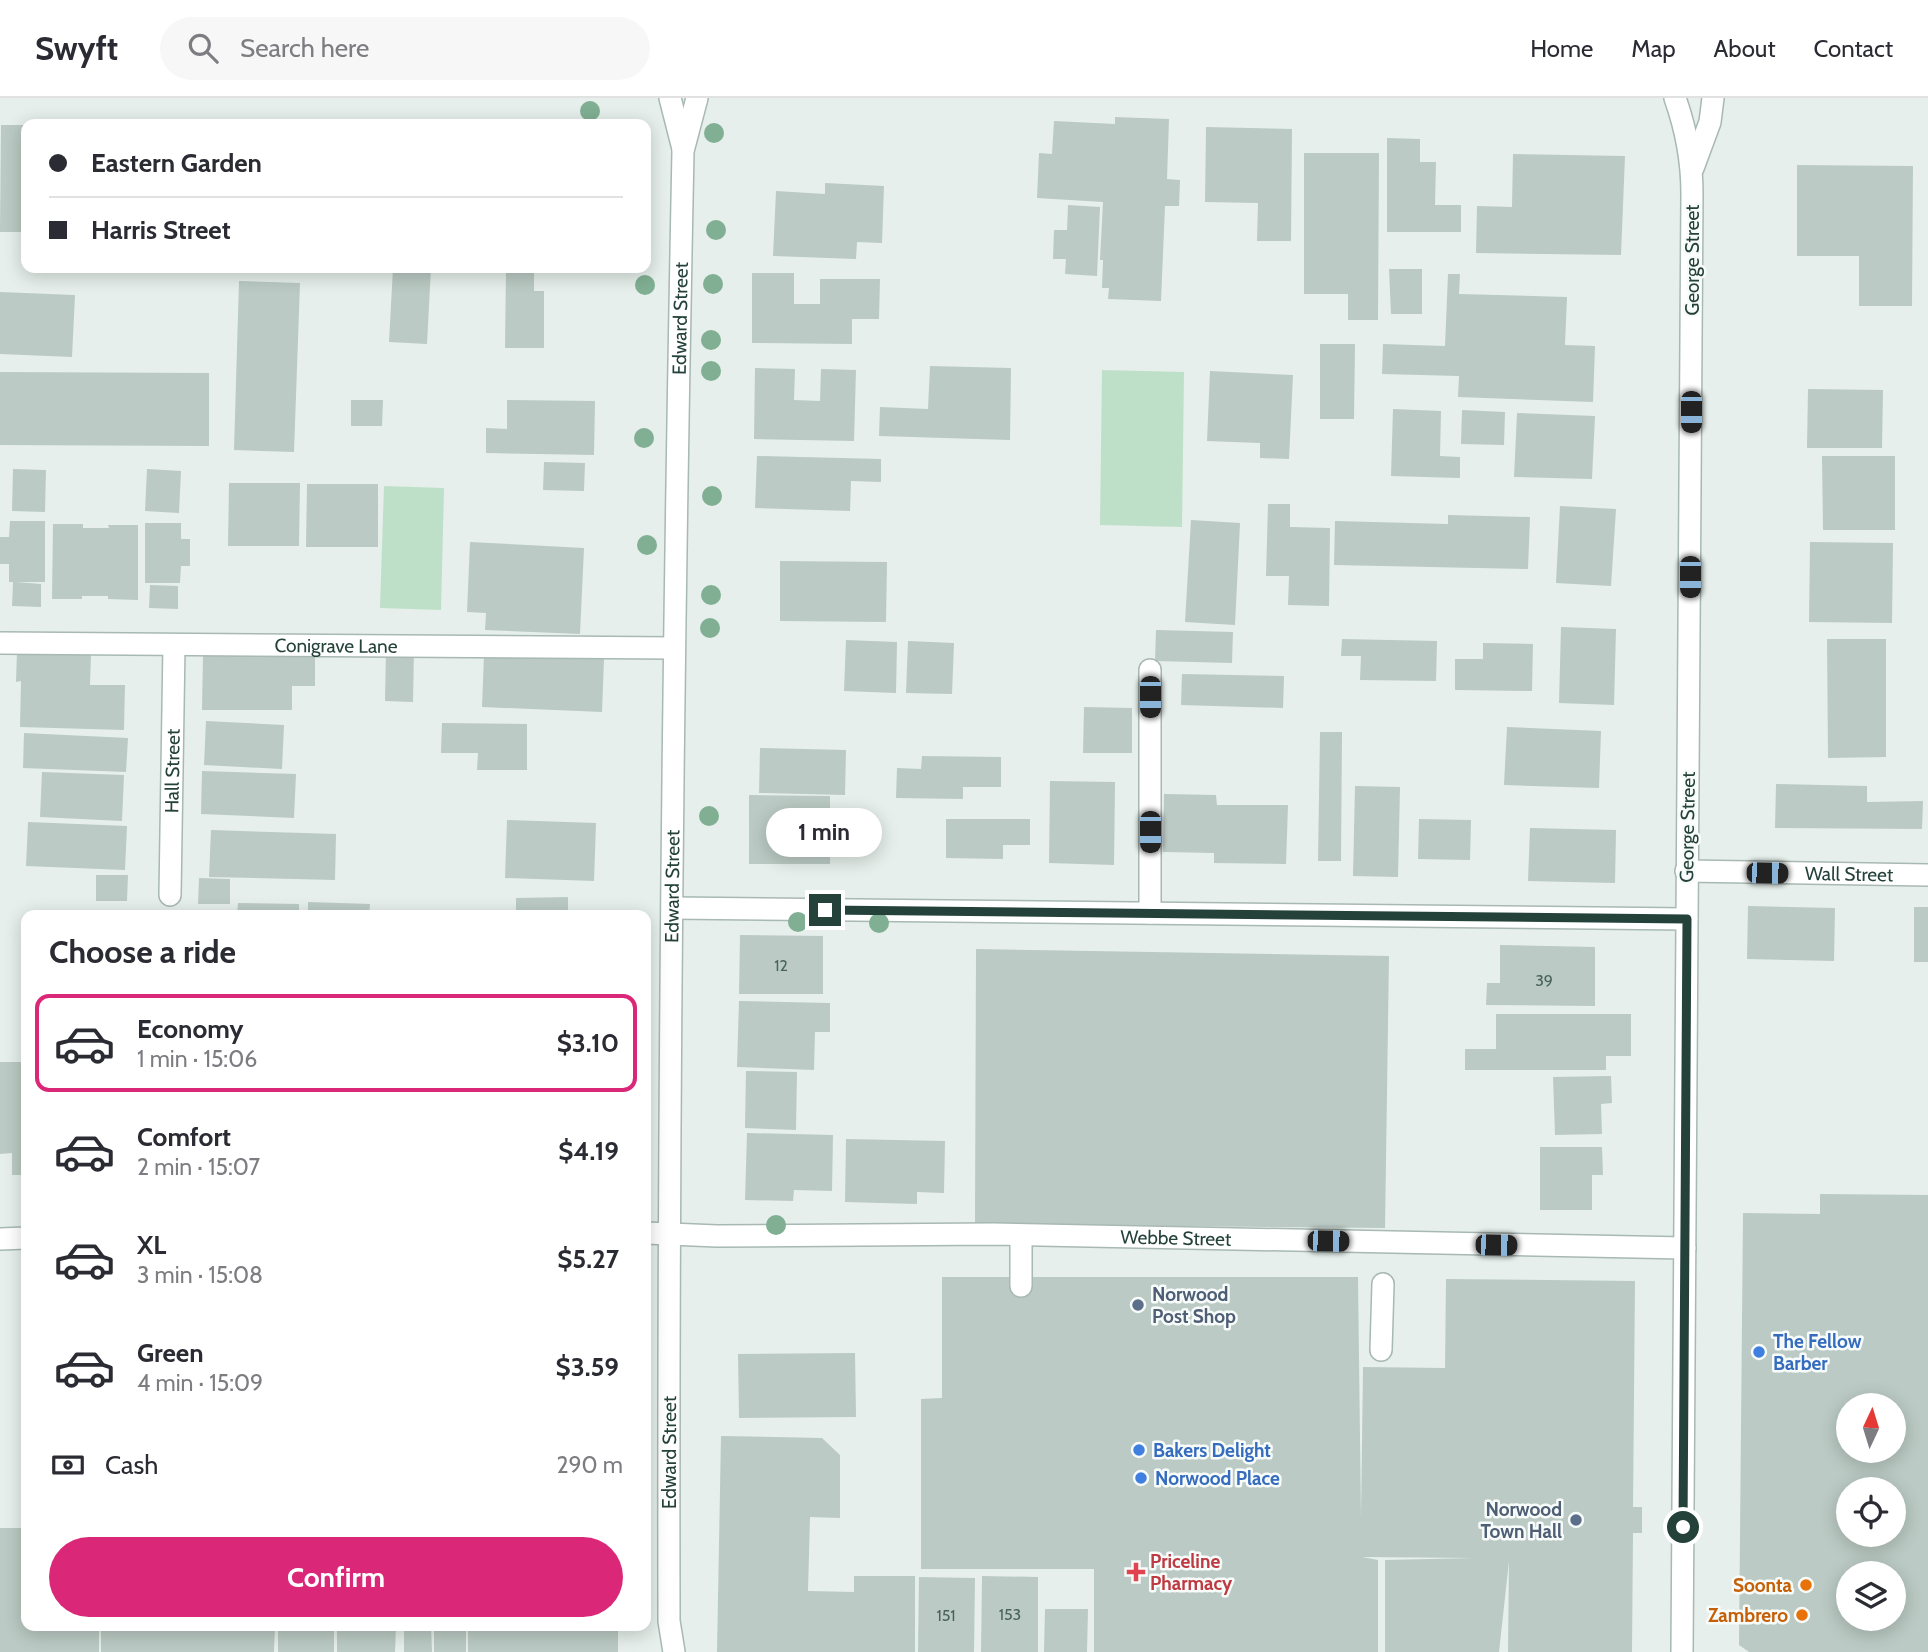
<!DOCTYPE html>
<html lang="en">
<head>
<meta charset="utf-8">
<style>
	body { margin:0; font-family:Cabin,sans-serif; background:#f7f7f7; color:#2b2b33; height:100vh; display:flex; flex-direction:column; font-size:26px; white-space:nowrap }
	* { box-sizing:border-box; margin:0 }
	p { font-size:23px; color:#7c7c81 }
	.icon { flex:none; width:38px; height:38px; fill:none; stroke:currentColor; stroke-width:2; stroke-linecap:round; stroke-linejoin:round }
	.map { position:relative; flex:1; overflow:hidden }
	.side { position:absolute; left:21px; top:812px; width:630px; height:721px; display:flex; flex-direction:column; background:#fff; border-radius:14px; box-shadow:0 4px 18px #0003 }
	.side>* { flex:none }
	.top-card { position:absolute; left:21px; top:21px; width:630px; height:154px; border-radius:14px; box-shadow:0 4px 18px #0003; display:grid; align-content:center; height:154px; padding:0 28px; background:#fff }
	.needle { width:46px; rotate:4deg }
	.tools { position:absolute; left:1836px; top:1295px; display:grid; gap:14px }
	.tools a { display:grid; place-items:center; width:70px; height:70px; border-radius:50%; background:#fff; box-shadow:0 4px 18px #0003; font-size:35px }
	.end { position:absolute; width:32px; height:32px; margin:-16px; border:9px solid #24423a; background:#fff; box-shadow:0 0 0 4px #fff }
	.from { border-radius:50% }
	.bubble { position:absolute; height:49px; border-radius:24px; background:#fff; box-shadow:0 4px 18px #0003; font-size:23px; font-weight:700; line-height:49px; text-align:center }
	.car { position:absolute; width:21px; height:42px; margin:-21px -10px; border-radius:9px; box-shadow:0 0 5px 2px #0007; background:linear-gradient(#222 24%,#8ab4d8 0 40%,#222 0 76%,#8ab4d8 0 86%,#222 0) }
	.top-card b { display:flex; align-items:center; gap:24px; height:66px; font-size:26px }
	.top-card b+b { border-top:2px solid #e1e1e2 }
	.top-card i { width:18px; height:18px; background:#2b2b33 }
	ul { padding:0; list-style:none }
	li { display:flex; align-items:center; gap:21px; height:98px; margin:0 14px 10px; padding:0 14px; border:4px solid transparent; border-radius:14px }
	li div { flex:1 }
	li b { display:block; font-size:26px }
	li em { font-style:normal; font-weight:700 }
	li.active { border-color:#db2777 }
	li>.icon { width:63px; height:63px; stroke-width:1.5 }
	h2 { padding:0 28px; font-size:32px; line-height:84px }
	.pay { display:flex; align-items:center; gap:18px; height:77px; padding:0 28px; font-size:26px }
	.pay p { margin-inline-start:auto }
	.action { display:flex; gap:14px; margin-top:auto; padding:14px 28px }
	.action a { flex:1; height:80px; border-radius:42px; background:#db2777; color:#fff; font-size:28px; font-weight:700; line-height:80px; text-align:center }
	header { display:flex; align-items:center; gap:42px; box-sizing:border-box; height:98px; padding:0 35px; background:#fff; border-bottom:2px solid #e1e1e2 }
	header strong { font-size:33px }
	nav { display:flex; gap:38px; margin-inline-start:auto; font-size:24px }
	.search { width:490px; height:63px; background:#f7f7f7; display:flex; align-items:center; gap:18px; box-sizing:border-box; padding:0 24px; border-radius:38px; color:#7c7c81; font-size:26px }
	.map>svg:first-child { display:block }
	.green { fill:#bfe0c8 }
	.building { fill:#bbcac4; fill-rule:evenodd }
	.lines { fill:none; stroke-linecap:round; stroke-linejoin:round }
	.minor-casing { stroke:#a8b8b2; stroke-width:24 }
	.minor { stroke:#fff; stroke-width:21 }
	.tree { fill:#80af93 }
	.route { stroke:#24423a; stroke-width:9 }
	.service-dot { fill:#5c6f8a; stroke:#f7fbf9; stroke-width:2.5 }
	.shop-dot { fill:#3f7fe0; stroke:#f7fbf9; stroke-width:2.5 }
	.health-dot { fill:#e0444e; stroke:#f7fbf9; stroke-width:2.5 }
	.food-dot { fill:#e8710a; stroke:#f7fbf9; stroke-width:2.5 }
	.labels { text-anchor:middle; stroke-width:5; stroke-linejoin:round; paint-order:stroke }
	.number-label { font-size:16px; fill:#4a645c }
	.street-label { font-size:19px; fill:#24423a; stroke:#f7fbf9 }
	.service-label { font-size:19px; font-weight:bold; fill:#4e5e75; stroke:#f7fbf9; text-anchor:start }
	.shop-label { font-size:19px; font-weight:bold; fill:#366cbe; stroke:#f7fbf9; text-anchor:start }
	.health-label { font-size:19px; font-weight:bold; fill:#be3a42; stroke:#f7fbf9; text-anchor:start }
	.food-label { font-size:19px; font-weight:bold; fill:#c56008; stroke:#f7fbf9; text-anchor:end }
</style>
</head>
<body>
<header>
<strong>Swyft</strong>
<div class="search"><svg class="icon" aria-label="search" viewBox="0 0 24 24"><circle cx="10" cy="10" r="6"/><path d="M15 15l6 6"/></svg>Search here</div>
<nav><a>Home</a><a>Map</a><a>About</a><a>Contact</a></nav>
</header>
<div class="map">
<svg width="1928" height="1554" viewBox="0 0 1928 1554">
	<rect width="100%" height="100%" fill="#e6efeb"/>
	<g class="green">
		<polygon points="1102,272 1184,274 1182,429 1100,427"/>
		<polygon points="384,388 444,390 441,512 380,510"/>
	</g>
	<g class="building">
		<polygon points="1115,19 1169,21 1167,81 1180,82 1179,108 1165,108 1161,203 1108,201 1109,190 1102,190 1103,162 1100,162 1103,104 1037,100 1039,55 1052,56 1054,23 1115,26"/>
		<polygon points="1,27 26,27 26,134 0,134"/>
		<polygon points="1206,29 1292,31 1291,143 1257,143 1258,105 1205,104"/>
		<polygon points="1387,40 1420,41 1420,64 1436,64 1435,107 1461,107 1461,134 1387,134"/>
		<polygon points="1304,55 1379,55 1378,222 1348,222 1348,196 1304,196"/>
		<polygon points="1513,56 1625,58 1621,157 1476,155 1477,108 1512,109"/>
		<polygon points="1797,67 1913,68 1912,208 1859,208 1859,158 1797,158"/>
		<polygon points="825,85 884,88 882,145 857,144 856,161 773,158 776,93 825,96"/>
		<polygon points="1068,107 1100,109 1097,178 1065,176 1066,161 1053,161 1054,132 1067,132"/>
		<polygon points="393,170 431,170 427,246 389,244"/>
		<polygon points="506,170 534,170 534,193 544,193 544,250 505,250"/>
		<polygon points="558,170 606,170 606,175 558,173"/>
		<polygon points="1389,171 1422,171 1422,216 1391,216"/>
		<polygon points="752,175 794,175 794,206 820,206 820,181 880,181 879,221 852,221 852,246 752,245"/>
		<polygon points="1448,176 1460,176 1459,196 1567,199 1565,247 1595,248 1593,304 1458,299 1459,278 1382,276 1383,246 1445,248"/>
		<polygon points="239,183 300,185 294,354 234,352"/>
		<polygon points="0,194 75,197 72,259 0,256"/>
		<polygon points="1320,246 1355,246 1354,321 1320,321"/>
		<polygon points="930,268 1011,270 1010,342 879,338 880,309 928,311"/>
		<polygon points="755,270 795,271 794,302 820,303 821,271 856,272 854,343 754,341"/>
		<polygon points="1210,273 1293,277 1289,361 1260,360 1260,345 1207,343"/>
		<polygon points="0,274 209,275 209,348 0,347"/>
		<polygon points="1808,291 1883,292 1882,350 1807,350"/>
		<polygon points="351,302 383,302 382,328 351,328"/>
		<polygon points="507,302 595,303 594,357 486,355 486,330 507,331"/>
		<polygon points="1393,311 1441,313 1440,358 1460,359 1460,380 1391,378"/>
		<polygon points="1462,312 1505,314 1504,347 1461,346"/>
		<polygon points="1517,315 1595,318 1592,381 1514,379"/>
		<polygon points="757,358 881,361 881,384 851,383 850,413 755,410"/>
		<polygon points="1822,358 1895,358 1895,432 1823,432"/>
		<polygon points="544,364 585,365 584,393 543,392"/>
		<polygon points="13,371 46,372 45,414 12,413"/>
		<polygon points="147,371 181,373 179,415 145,413"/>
		<polygon points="229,385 300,385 299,448 228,448"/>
		<polygon points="307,386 378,386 378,449 306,449"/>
		<polygon points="1268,406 1290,406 1290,429 1330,430 1329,508 1288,507 1289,478 1266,478"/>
		<polygon points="1560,408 1616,411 1611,488 1556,485"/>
		<polygon points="1448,417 1530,419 1528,471 1334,467 1335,423 1448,426"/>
		<polygon points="1191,422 1240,425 1235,527 1185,524"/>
		<polygon points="10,423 45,423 45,484 16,484 41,486 41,509 12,508 13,484 9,484 9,466 0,466 0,439 9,439"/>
		<polygon points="145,425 181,425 181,441 190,441 190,468 181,468 180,485 145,485"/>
		<polygon points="53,426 83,426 83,430 109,430 108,427 138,427 138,502 108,501 108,498 82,498 82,501 52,501"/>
		<polygon points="470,444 584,450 580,536 485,532 486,515 467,514"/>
		<polygon points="1810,444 1893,445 1892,525 1809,524"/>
		<polygon points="780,463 887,464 886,524 780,523"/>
		<polygon points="150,487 178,488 178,511 149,510"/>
		<polygon points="1561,529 1616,531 1614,607 1559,605"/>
		<polygon points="1156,532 1233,534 1232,565 1155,563"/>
		<polygon points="1342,541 1437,543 1436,583 1360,582 1361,558 1341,558"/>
		<polygon points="1827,541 1886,541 1886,659 1828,660"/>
		<polygon points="846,542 897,544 896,595 844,593"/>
		<polygon points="908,543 954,545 952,596 906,595"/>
		<polygon points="1483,545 1533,546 1532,593 1455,592 1455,561 1483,561"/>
		<polygon points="386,551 414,551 413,604 385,603"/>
		<polygon points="17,553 91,555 90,587 125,587 124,632 20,629 21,583 16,584"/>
		<polygon points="203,557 315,557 315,588 292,588 292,612 202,612"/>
		<polygon points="484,557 604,561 602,614 482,609"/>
		<polygon points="1182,576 1284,578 1283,610 1181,607"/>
		<polygon points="1084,609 1132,610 1132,655 1083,655"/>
		<polygon points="206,623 284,627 282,671 204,667"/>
		<polygon points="442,625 527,626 527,672 477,672 478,655 441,655"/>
		<polygon points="1507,629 1601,633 1599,690 1504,687"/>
		<polygon points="1320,634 1342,634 1341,763 1318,763"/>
		<polygon points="24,635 128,640 126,674 23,670"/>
		<polygon points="760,650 846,652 845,697 759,695"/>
		<polygon points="922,658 1001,659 1001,689 963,689 963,701 896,700 897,670 921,671"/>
		<polygon points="202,673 296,676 294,720 201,716"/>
		<polygon points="42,674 124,677 122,723 40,719"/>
		<polygon points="1050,683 1115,684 1114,767 1049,765"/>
		<polygon points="1776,686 1867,688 1867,704 1923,703 1922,731 1775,730"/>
		<polygon points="1355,688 1400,689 1398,779 1353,778"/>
		<polygon points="1164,696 1216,697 1217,707 1288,707 1286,766 1214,765 1214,755 1163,754"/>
		<polygon points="749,697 830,698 830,766 749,766"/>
		<polygon points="946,721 1030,721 1030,747 1003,747 1003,761 946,760"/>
		<polygon points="1419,721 1471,722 1470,762 1418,761"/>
		<polygon points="507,722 596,725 594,783 505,780"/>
		<polygon points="28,724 127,728 125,772 26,768"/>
		<polygon points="1530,730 1616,732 1615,785 1528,783"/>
		<polygon points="211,732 336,736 335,782 209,779"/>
		<polygon points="96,777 128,777 127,803 96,803"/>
		<polygon points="199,780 230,781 230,806 198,806"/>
		<polygon points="568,799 568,817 516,817 516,800"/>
		<polygon points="308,804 370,806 369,817 308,817"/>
		<polygon points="238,805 299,806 299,817 237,817"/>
		<polygon points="1748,808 1835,810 1834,863 1747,861"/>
		<rect x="1914" y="809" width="14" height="55"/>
		<rect x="124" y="813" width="32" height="4"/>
		<polygon points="170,813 201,814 201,817 170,817"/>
		<polygon points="740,837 823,838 823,896 739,896"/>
		<polygon points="1500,847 1595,849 1595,908 1486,907 1487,885 1500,885"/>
		<polygon points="976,851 1389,858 1385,1130 975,1126"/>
		<polygon points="739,903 830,905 830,934 815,934 814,972 737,969"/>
		<polygon points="1496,916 1631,916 1631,958 1606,958 1606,972 1465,972 1465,951 1496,951"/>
		<polygon points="0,964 26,964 26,1077 12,1077 12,1055 0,1056"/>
		<polygon points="746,973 797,974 796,1032 745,1030"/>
		<polygon points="1611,978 1612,1005 1601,1006 1602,1036 1555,1037 1553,979"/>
		<polygon points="747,1035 833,1037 832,1093 794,1092 793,1103 745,1102"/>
		<polygon points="846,1041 945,1043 944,1095 917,1094 917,1106 845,1104"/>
		<polygon points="1540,1049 1602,1049 1603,1077 1592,1077 1592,1112 1540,1112"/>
		<path d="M1820 1096 1928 1097V1554H1749L1739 1547 1743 1115 1820 1116ZM1848 1307H1894V1353H1848ZM1848 1391H1894V1437H1848ZM1848 1475H1894V1521H1848Z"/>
		<polygon points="942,1179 1358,1179 1361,1421 1363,1269 1445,1270 1446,1181 1635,1183 1633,1409 1642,1409 1642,1435 1633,1435 1632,1554 1508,1554 1509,1463 1499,1554 1385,1554 1385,1462 1475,1460 1362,1459 1378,1462 1378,1554 1094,1554 1094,1471 921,1471 921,1301 942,1300"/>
		<polygon points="855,1255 856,1319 739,1320 738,1256"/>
		<polygon points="721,1338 822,1340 840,1357 840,1420 810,1419 808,1493 854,1494 854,1478 915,1478 915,1554 717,1554"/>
		<polygon points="0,1430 26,1430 26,1528 99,1528 99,1554 0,1554"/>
		<polygon points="982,1478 1038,1479 1038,1554 981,1554"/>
		<polygon points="919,1479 975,1480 974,1554 918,1554"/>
		<polygon points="1045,1511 1088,1511 1087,1554 1044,1554"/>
		<polygon points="101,1528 275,1528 274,1554 101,1554"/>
		<rect x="278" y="1528" width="56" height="26"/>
		<polygon points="337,1528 396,1528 395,1554 337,1554"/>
		<polygon points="404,1528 431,1528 432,1554 404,1554"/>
		<rect x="434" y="1528" width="32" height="26"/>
		<rect x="468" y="1528" width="150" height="26"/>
	</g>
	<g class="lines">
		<g class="minor-casing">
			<g id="minor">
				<polyline points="670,0 683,51"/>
				<path d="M1675 0C1686 31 1692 63 1692 96L1682 1554"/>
				<polyline points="1693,70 1710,24 1713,0"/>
				<path id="s1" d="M0 545 673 550"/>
				<polyline points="1150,572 1150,815"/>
				<path id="s2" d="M1686 773 1928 777"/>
				<path id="s3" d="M170 797 174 547"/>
				<polyline points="673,810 1687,821"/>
				<path id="s4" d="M646 1135 717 1138 993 1136 1685 1150"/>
				<polyline points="1021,1137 1021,1188"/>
				<polyline points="0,1141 26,1140"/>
				<polyline points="1381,1252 1383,1186"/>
				<path id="s5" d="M674 1554 669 1523C668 1033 673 543 683 53L697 0"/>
			</g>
		</g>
		<use href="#minor" class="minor"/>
	</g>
	<g class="tree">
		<circle cx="590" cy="13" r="10"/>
		<circle cx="714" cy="35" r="10"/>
		<circle cx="716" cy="132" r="10"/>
		<circle cx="713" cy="186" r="10"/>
		<circle cx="645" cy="187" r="10"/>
		<circle cx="711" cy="242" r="10"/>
		<circle cx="711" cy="273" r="10"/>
		<circle cx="644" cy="340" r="10"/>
		<circle cx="712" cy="398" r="10"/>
		<circle cx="647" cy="447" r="10"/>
		<circle cx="711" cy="497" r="10"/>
		<circle cx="710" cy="530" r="10"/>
		<circle cx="709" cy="718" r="10"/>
		<circle cx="798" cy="824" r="10"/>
		<circle cx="879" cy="825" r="10"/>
		<circle cx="776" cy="1127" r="10"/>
	</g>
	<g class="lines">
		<polyline class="route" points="825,812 1687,821 1683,1429"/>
	</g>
	<g class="service-dot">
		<circle cx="1138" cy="1207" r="7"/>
		<circle cx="1576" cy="1422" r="7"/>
	</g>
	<g class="shop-dot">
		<circle cx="1759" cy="1254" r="7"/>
		<circle cx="1139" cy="1352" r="7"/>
		<circle cx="1141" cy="1380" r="7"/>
	</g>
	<path class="health-dot" d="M1132.5 1463.5h7v7h7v7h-7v7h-7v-7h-7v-7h7z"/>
	<g class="food-dot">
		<circle cx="1806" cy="1487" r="7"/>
		<circle cx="1802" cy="1517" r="7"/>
	</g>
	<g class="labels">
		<g class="number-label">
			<text x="781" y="873">12</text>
			<text x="1544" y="888">39</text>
			<text x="1010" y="1522">153</text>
			<text x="946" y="1523">151</text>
		</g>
		<g class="street-label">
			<text transform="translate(1692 162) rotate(-90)" y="7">George Street</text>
			<text dy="7" stroke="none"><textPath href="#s5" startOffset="1334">Edward Street</textPath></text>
			<text dy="7" stroke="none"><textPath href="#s1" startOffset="336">Conigrave Lane</textPath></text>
			<text dy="7" stroke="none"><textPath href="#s3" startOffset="124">Hall Street</textPath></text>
			<text transform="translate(1687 729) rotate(-89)" y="7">George Street</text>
			<text dy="7" stroke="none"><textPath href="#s2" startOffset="163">Wall Street</textPath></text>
			<text dy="7" stroke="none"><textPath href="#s5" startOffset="766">Edward Street</textPath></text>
			<text dy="7" stroke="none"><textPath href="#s4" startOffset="530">Webbe Street</textPath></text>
			<text dy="7" stroke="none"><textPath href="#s5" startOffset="200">Edward Street</textPath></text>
		</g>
		<g class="service-label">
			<text x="1152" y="1203">Norwood<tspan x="1152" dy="22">Post Shop</tspan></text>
			<text x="1562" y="1418" text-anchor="end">Norwood<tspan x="1562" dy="22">Town Hall</tspan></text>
		</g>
		<g class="shop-label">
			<text x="1773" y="1250">The Fellow<tspan x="1773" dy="22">Barber</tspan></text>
			<text x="1153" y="1359">Bakers Delight</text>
			<text x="1155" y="1387">Norwood Place</text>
		</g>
		<g class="health-label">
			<text x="1150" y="1470">Priceline<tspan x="1150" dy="22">Pharmacy</tspan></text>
		</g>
		<g class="food-label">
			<text x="1792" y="1494">Soonta</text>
			<text x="1788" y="1524">Zambrero</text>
		</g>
	</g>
</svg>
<div class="tools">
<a><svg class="needle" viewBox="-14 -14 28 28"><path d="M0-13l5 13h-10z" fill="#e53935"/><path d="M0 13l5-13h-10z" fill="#7c7c81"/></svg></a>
<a><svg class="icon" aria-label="locate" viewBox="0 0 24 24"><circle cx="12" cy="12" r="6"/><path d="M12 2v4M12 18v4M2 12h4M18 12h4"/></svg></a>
<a><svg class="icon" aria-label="layers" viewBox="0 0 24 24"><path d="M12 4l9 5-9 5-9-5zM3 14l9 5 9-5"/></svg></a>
</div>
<i class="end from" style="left:1683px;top:1429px"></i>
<i class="end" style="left:825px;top:812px"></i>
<div class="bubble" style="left:766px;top:710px;width:116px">1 min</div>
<i class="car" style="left:1691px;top:314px;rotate:180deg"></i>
<i class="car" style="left:1690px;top:479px;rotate:180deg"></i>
<i class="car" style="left:1150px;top:599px;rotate:180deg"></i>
<i class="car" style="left:1150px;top:734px;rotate:180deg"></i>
<i class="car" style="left:1767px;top:775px;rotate:91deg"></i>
<i class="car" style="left:1328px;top:1143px;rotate:91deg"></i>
<i class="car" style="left:1496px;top:1147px;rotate:91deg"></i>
<div class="top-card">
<b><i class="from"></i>Eastern Garden</b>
<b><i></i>Harris Street</b>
</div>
<section class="side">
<h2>Choose a ride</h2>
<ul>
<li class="active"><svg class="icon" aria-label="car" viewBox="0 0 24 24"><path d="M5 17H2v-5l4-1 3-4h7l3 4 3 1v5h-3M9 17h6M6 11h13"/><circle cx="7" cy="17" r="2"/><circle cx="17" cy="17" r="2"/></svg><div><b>Economy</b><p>1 min · 15:06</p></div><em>$3.10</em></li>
<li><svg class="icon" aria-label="car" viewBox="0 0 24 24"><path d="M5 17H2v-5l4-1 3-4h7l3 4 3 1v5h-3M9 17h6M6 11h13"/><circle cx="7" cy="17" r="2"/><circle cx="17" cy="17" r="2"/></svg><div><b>Comfort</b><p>2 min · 15:07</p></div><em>$4.19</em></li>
<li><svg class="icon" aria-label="car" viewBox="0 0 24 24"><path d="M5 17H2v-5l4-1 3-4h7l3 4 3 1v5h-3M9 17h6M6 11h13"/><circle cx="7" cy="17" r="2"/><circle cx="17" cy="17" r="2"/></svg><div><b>XL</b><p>3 min · 15:08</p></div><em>$5.27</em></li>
<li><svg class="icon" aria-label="car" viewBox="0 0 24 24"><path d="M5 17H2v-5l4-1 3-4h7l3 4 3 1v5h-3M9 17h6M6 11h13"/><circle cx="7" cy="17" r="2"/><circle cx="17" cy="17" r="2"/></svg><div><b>Green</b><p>4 min · 15:09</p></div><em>$3.59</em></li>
</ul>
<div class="pay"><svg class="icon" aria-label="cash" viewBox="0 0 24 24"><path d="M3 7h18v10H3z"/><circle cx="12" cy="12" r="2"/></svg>Cash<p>290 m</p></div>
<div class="action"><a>Confirm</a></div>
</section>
</div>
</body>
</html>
